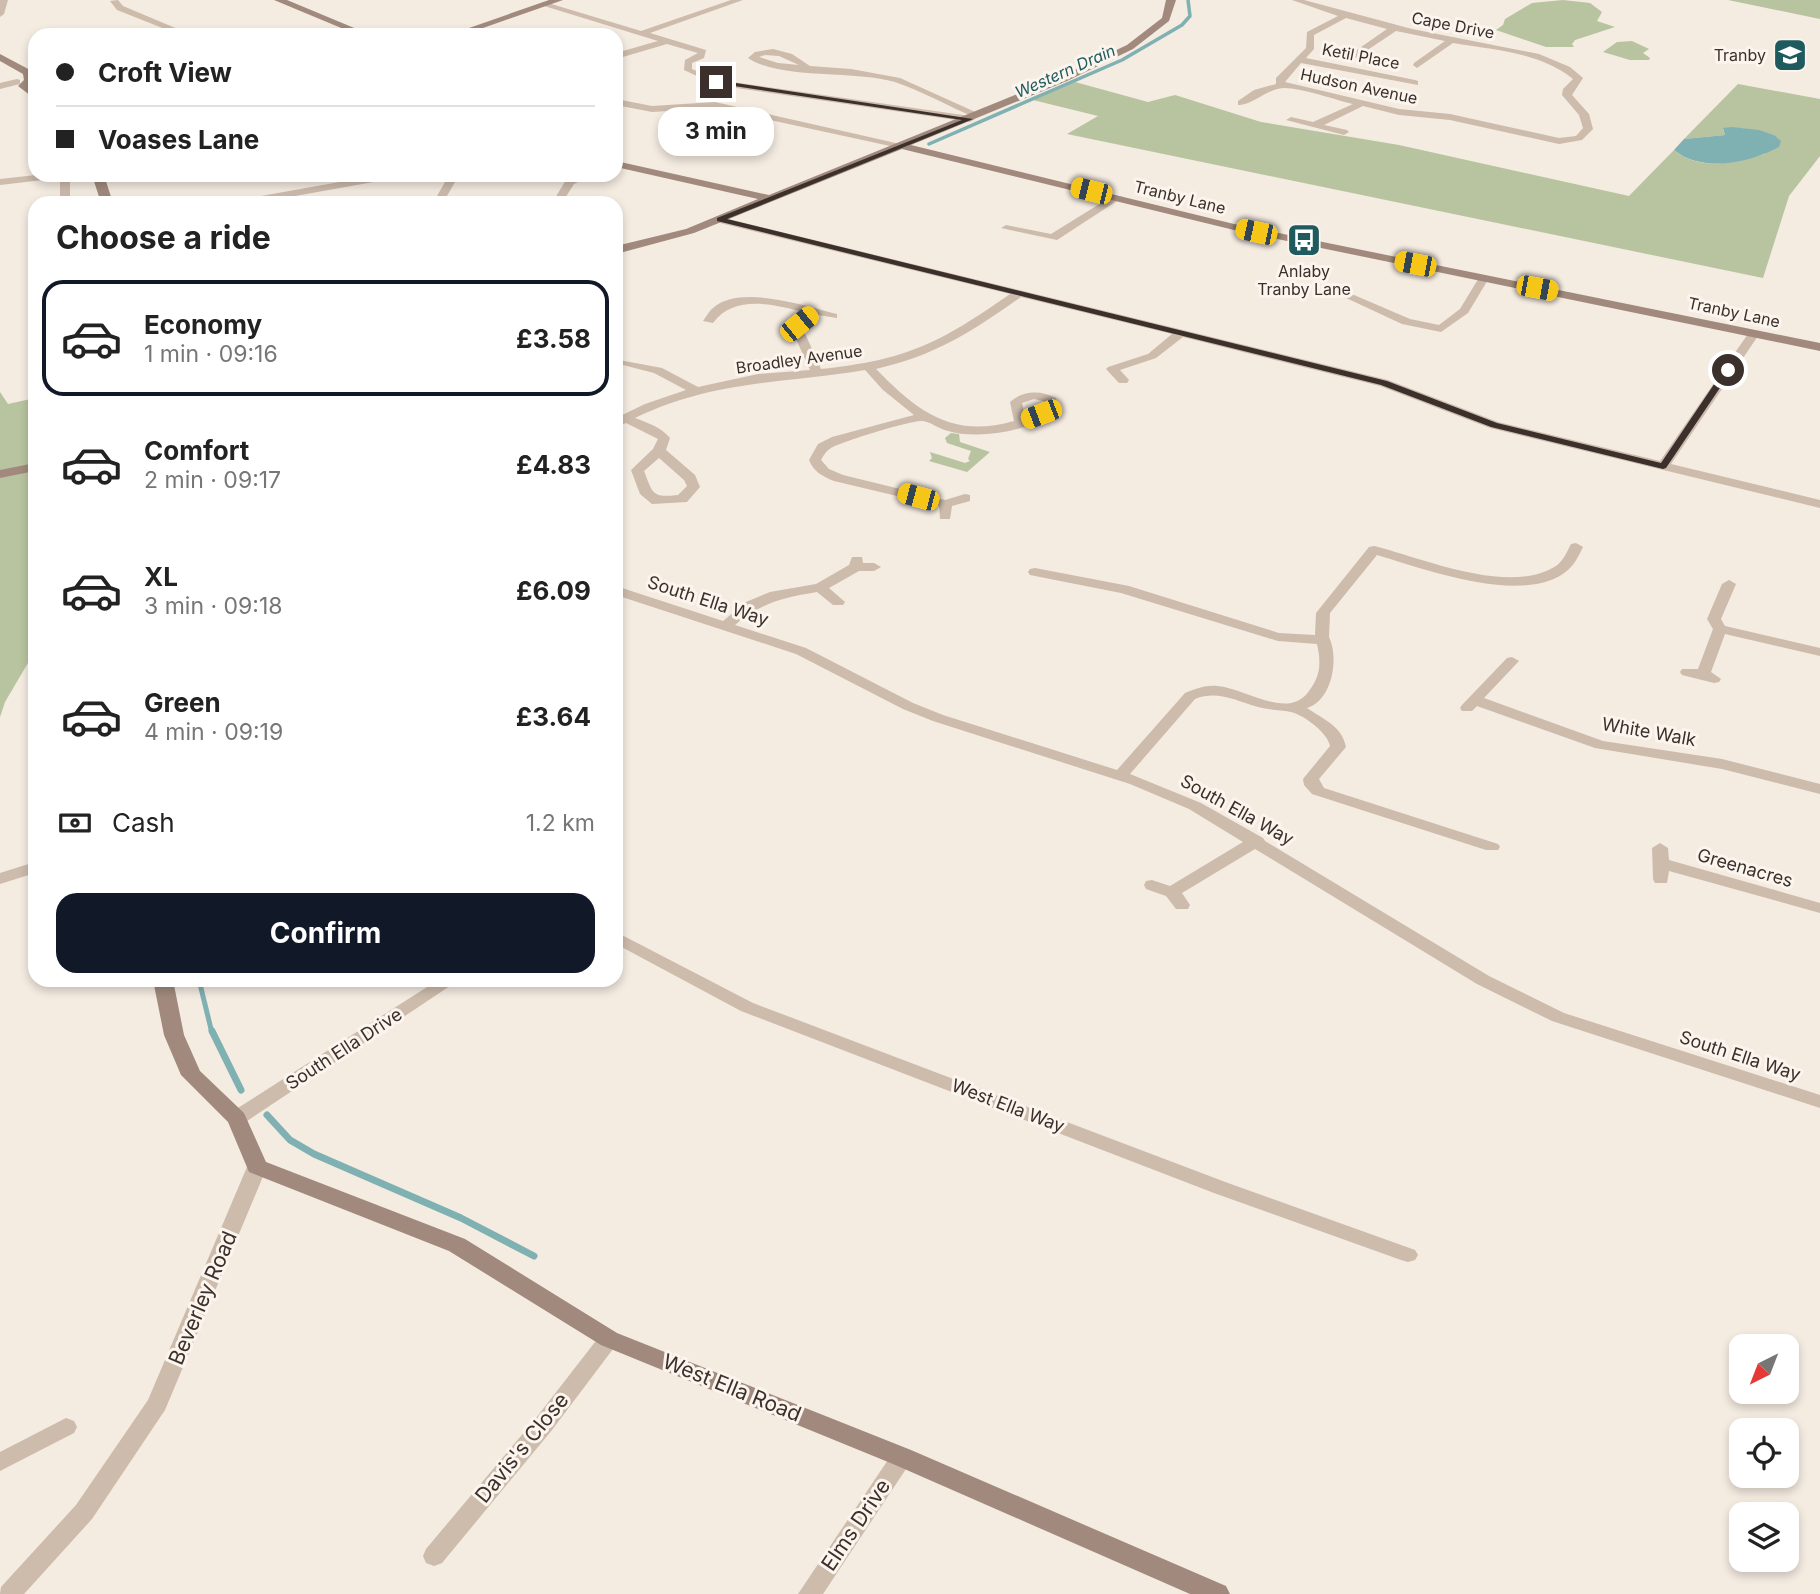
<!DOCTYPE html>
<html lang="en">
<head>
<meta charset="utf-8">
<style>
	body { margin:0; font-family:Inter,sans-serif; background:#f6f6f6; color:#222; height:100vh; display:flex; flex-direction:column; font-size:26px; white-space:nowrap }
	* { box-sizing:border-box; margin:0 }
	p { font-size:23px; color:#767676 }
	.icon { flex:none; width:38px; height:38px; fill:none; stroke:currentColor; stroke-width:2; stroke-linecap:round; stroke-linejoin:round }
	.map { position:relative; flex:1; overflow:hidden }
	.panel { position:absolute; left:28px; top:196px; width:595px; height:791px; display:flex; flex-direction:column; background:#fff; border-radius:21px; box-shadow:0 4px 10px #0003 }
	.panel>* { flex:none }
	.guide { position:absolute; left:28px; top:28px; width:595px; height:154px; border-radius:21px; box-shadow:0 4px 10px #0003; display:grid; align-content:center; height:154px; padding:0 28px; background:#fff }
	.needle { width:46px; rotate:222deg }
	.fabs { position:absolute; left:1729px; top:1334px; display:grid; gap:14px }
	.fabs a { display:grid; place-items:center; width:70px; height:70px; border-radius:14px; background:#fff; box-shadow:0 4px 10px #0003; font-size:35px }
	.end { position:absolute; width:32px; height:32px; margin:-16px; border:9px solid #3b302b; background:#fff; box-shadow:0 0 0 4px #fff }
	.from { border-radius:50% }
	.bubble { position:absolute; height:49px; border-radius:21px; background:#fff; box-shadow:0 4px 10px #0003; font-size:23px; font-weight:700; line-height:49px; text-align:center }
	.car { position:absolute; width:21px; height:42px; margin:-21px -10px; border-radius:9px; box-shadow:0 0 5px 2px #0007; background:linear-gradient(#f5c518 24%,#345 0 40%,#f5c518 0 76%,#345 0 86%,#f5c518 0) }
	.guide b { display:flex; align-items:center; gap:24px; height:66px; font-size:26px }
	.guide b+b { border-top:2px solid #e0e0e0 }
	.guide i { width:18px; height:18px; background:#222 }
	ul { padding:0; list-style:none }
	li { display:flex; align-items:center; gap:21px; height:116px; margin:0 14px 10px; padding:0 14px; border:4px solid transparent; border-radius:21px }
	li div { flex:1 }
	li b { display:block; font-size:26px }
	li em { font-style:normal; font-weight:700 }
	li.active { border-color:#111827 }
	li>.icon { width:63px; height:63px; stroke-width:1.5 }
	h2 { padding:0 28px; font-size:32px; line-height:84px }
	.pay { display:flex; align-items:center; gap:18px; height:77px; padding:0 28px; font-size:26px }
	.pay p { margin-inline-start:auto }
	.cta { display:flex; gap:14px; margin-top:auto; padding:14px 28px }
	.cta a { flex:1; height:80px; border-radius:21px; background:#111827; color:#fff; font-size:28px; font-weight:700; line-height:80px; text-align:center }
	.map>svg:first-child { display:block }
	.green { fill:#b8c4a0 }
	.water { fill:#7fb0b2 }
	.lines { fill:none; stroke-linecap:round; stroke-linejoin:round }
	.stream-far2 { stroke:#7fb0b2; stroke-width:3.5 }
	.stream-far1 { stroke:#7fb0b2; stroke-width:5 }
	.stream { stroke:#7fb0b2; stroke-width:7 }
	.street { fill:#cdbbac; fill-rule:evenodd }
	.secondary { fill:#a18a7d; fill-rule:evenodd }
	.route { fill:#3b302b }
	.labels { text-anchor:middle; stroke-width:6; stroke-linejoin:round; paint-order:stroke }
	.far-street-label { font-size:16px; fill:#3b302b; stroke:#fbf5ee }
	.far-poi-label { font-size:16px; fill:#3b302b; stroke:#fbf5ee; text-anchor:end }
	.far-water-label { font-size:16px; font-style:italic; fill:#1f5a5e; stroke:#fbf5ee }
	.street-label { font-size:18px; fill:#3b302b; stroke:#fbf5ee }
	.near-street-label { font-size:21px; fill:#3b302b; stroke:#fbf5ee }
</style>
</head>
<body>
<div class="map">
<svg width="1820" height="1594" viewBox="0 0 1820 1594">
	<rect width="100%" height="100%" fill="#f4ebe1"/>
	<g class="green">
		<polygon points="1563,0 1590,3 1602,12 1597,21 1615,27 1575,40 1572,44 1574,47 1546,47 1496,30 1503,25 1505,19 1532,3"/>
		<polygon points="1728,0 1820,0 1820,19"/>
		<polygon points="1632,41 1649,49 1643,53 1650,58 1649,60 1630,60 1603,52 1617,42"/>
		<path d="M1075 82 1148 102 1175 95 1261 122 1399 145 1629 196 1674 150C1700 172 1735 162 1765 154L1774 135C1756 130 1741 127 1723 129L1725 135 1684 139 1738 84 1820 99V156L1789 196 1763 278 1067 134 1098 116 1033 100Z"/>
		<polygon points="0,392 8,404 35,398 35,651 5,702 0,717"/>
		<polygon points="951,433 959,434 960,442 990,452 967,472 929,461 932,458 930,452 965,463 970,461 968,459 971,451 947,443 945,438"/>
	</g>
	<path class="water" d="M1732 127 1759 130 1774 135 1781 141 1779 147C1750 163 1701 173 1674 150L1684 139 1725 135 1723 128Z"/>
	<g class="lines">
		<polyline class="stream-far2" points="929,144 1122,60 1182,25 1190,16 1188,0"/>
		<polyline class="stream-far1" points="199,980 212,1033"/>
		<g class="stream">
			<polyline points="212,1031 241,1090"/>
			<polyline points="267,1115 290,1140 314,1154 461,1218 534,1256"/>
		</g>
		<g class="street">
			<polygon points="0,0 8,0 4,14 0,17"/>
			<polygon points="118,0 123,6 192,35 180,35 117,10 110,1"/>
			<polygon points="731,0 743,0 650,33 706,50 704,58 692,63 692,69 718,80 970,116 975,119 970,122 716,85 684,70 685,60 698,53 667,44 616,59 616,53 658,41 541,5 548,3 641,31"/>
			<path d="M1292 0H1304L1412 29 1539 54 1570 67 1583 78 1572 95 1589 114 1593 129 1582 140 1559 144 1450 120 1399 115 1363 106 1324 125 1347 130 1349 132 1344 135 1286 120 1291 117 1313 122 1353 104C1336 100 1299 87 1283 88 1267 89 1251 106 1238 105V101L1254 90 1276 84V78L1306 48 1307 32 1338 16ZM1346 18 1387 29 1351 54V58L1354 59 1396 31 1445 41 1414 63 1413 65 1417 68 1453 43C1494 50 1540 52 1573 79L1563 89 1562 95 1579 115 1583 128 1576 136 1559 138 1450 114 1399 109 1285 82 1301 63 1418 85V81L1415 80 1306 58 1314 49V35Z"/>
			<path d="M773 49 792 54 810 66 851 69 900 78 982 115 974 117C948 106 922 91 895 82 853 70 781 80 748 58L755 52ZM765 55 779 56 799 65 778 63 759 57Z"/>
			<polygon points="17,79 20,80 20,84 0,89 0,83"/>
			<polygon points="616,99 652,106 715,102 909,146 904,149 715,108 652,112 616,105"/>
			<polygon points="36,175 70,175 70,203 60,203 60,178 0,185 0,179"/>
			<polygon points="379,175 401,175 396,178 256,203 234,203 239,200"/>
			<polygon points="449,175 459,175 443,203 433,203"/>
			<polygon points="579,175 593,175 574,184 562,203 552,203 566,180"/>
			<polygon points="1114,195 1123,197 1057,240 1001,228 1006,225 1051,234"/>
			<path d="M720 217 1388 380 1498 422 1660 461 1750 331H1758L1760 333 1671 464 1820 500V508L1490 428 1380 386 1183 337 1156 358 1120 370 1129 380 1127 383H1119L1106 369 1108 367 1148 354 1172 334 1021 297C973 331 935 356 876 369 917 411 952 439 1014 421L1010 402C1023 390 1041 390 1056 398L1058 406C1037 432 978 440 948 431 939 429 931 422 923 421 914 419 840 442 831 448 826 451 824 455 821 460L829 469 843 475 945 500 965 494 970 495V501L952 506 950 519H940L939 506 834 481C822 476 814 472 809 460L818 444 832 437 914 415 883 390 865 370C780 384 714 380 635 418 648 423 661 427 670 438L666 450 695 475 700 487 687 502 652 504 640 494 631 470 653 449 658 439 626 423 616 427V418L645 404 686 390 654 373 619 364V360L662 368 698 387 758 374 810 370 791 328 807 313C776 305 735 293 713 323L703 321C706 317 709 311 713 308 740 284 806 306 837 314V318L818 315 803 329 821 369C907 360 940 343 1010 294L716 222V218ZM1034 399 1043 401 1046 405 1025 416 1022 403ZM659 458 684 480 687 486 678 495C652 498 653 494 644 471Z"/>
			<polygon points="1484,275 1489,278 1468,313 1441,332 1402,324 1344,297 1354,295 1410,319 1439,325 1460,309 1480,276"/>
			<path d="M1576 543 1583 547C1579 555 1575 564 1568 570 1525 607 1425 569 1377 555L1330 613 1329 637C1339 657 1333 700 1307 708 1323 719 1342 726 1346 747L1319 779 1324 788 1498 844 1500 847 1498 850H1486L1312 794 1304 785 1303 779 1330 746C1328 733 1304 715 1291 712 1280 710 1269 710 1258 707 1236 701 1218 690 1195 699L1130 774 1201 803 1263 838 1265 841 1489 976 1564 1013 1820 1095V1108L1552 1021 1477 984 1255 849 1182 893 1190 905 1188 909H1176L1166 896 1146 889 1144 885 1146 881 1152 880 1170 886 1243 842 1189 809 1130 784 933 721 903 709 796 654 616 595V586L723 621 746 602 770 592 816 584 849 565 852 557H862L863 563H874L881 567 874 571H859L829 588 845 602 843 605H833L817 592C782 598 763 602 735 625L806 648 913 703 943 715 1117 770 1185 693C1196 689 1205 685 1217 686 1246 688 1288 721 1309 691 1321 675 1321 662 1317 644L1278 641 1121 593 1030 575 1028 572 1030 569 1035 568 1129 586 1279 633 1315 635 1316 613 1369 547 1374 546C1423 558 1509 596 1556 566 1563 561 1567 552 1571 544Z"/>
			<polygon points="1729,580 1736,584 1721,619 1725,626 1820,648 1820,656 1725,634 1711,672 1721,679 1719,682 1714,683 1682,675 1680,672 1682,669 1698,669 1713,629 1707,619 1722,584"/>
			<polygon points="1512,657 1519,661 1484,698 1603,741 1722,759 1820,784 1820,794 1722,769 1595,748 1477,706 1472,711 1462,711 1460,708 1462,705 1507,658"/>
			<polygon points="1660,843 1668,848 1669,860 1820,903 1820,913 1669,871 1667,883 1655,883 1653,879 1652,848"/>
			<polygon points="35,862 35,873 0,884 0,873"/>
			<polygon points="616,932 753,1003 1228,1183 1415,1250 1418,1255 1415,1260 1408,1262 1401,1260 1214,1193 741,1011 616,944"/>
			<polygon points="438,980 459,980 244,1123 230,1123 228,1118 230,1113"/>
			<polygon points="257,1160 264,1162 267,1167 165,1410 92,1519 24,1594 0,1594 1,1587 76,1505 148,1400 247,1167 250,1162"/>
			<polygon points="609,1331 616,1333 619,1339 616,1345 552,1430 442,1563 434,1566 426,1563 423,1556 426,1549 536,1418 602,1333"/>
			<polygon points="66,1418 74,1421 77,1427 74,1433 0,1471 0,1452"/>
			<polygon points="902,1448 910,1451 913,1457 910,1463 823,1594 798,1594 894,1451"/>
		</g>
		<g class="secondary">
			<polygon points="274,0 287,0 371,35 358,35"/>
			<polygon points="549,0 563,0 463,35 449,35"/>
			<polygon points="1166,0 1176,0 1169,21 1133,49 1067,81 911,145 1234,224 1820,343 1820,351 1234,230 902,149 694,233 616,254 616,246 686,229 758,199 616,167 616,161 769,195 1059,77 1127,45 1162,18"/>
			<polygon points="0,54 32,71 33,79 28,85 35,91 35,99 18,86 24,80 23,74 0,61"/>
			<polygon points="92,175 104,175 113,203 101,203"/>
			<polygon points="35,463 35,471 0,478 0,470"/>
			<polygon points="153,980 173,980 184,1035 200,1071 244,1113 266,1162 465,1239 617,1333 911,1450 1226,1586 1230,1594 1190,1594 893,1464 601,1345 449,1251 249,1172 228,1122 181,1075 164,1035"/>
		</g>
	</g>
	<polygon class="route" points="716,80 973,119 727,219 1387,381 1497,423 1661,463 1725,368 1732,370 1666,468 1663,469 1491,427 1381,385 717,221 717,218 962,120 714,83"/>
	<defs>
		<g id="school-square" transform="scale(1.75)"><rect x="-9" y="-9" width="18" height="18" rx="4" fill="#1f5a5e" stroke="#fbf5ee"/><path d="M0-5L7-2L0 1L-7-2ZM-4 1L0 2.5L4 1V4Q0 6-4 4Z" fill="#fff"/></g>
		<g id="bus-square" transform="scale(1.75)"><rect x="-9" y="-9" width="18" height="18" rx="4" fill="#1f5a5e" stroke="#fbf5ee"/><path d="M-5-6H5V4H4V6H2V4H-2V6H-4V4H-5ZM-3.5-4V0h7V-4ZM-3.5 1.2v1.5H-2V1.2ZM2 1.2v1.5H3.5V1.2Z" fill="#fff"/></g>
	</defs>
	<g fill-rule="evenodd">
		<use href="#school-square" x="1790" y="55"/>
		<use href="#bus-square" x="1304" y="240"/>
	</g>
	<g class="labels">
		<g class="far-street-label">
			<text transform="translate(1453 25) rotate(11)" y="6">Cape Drive</text>
			<text transform="translate(1361 56) rotate(11)" y="6">Ketil Place</text>
			<text transform="translate(1359 86) rotate(12)" y="6">Hudson Avenue</text>
			<text transform="translate(1180 197) rotate(14)" y="6">Tranby Lane</text>
			<text transform="translate(1734 312) rotate(12)" y="6">Tranby Lane</text>
			<text transform="translate(799 359) rotate(-8)" y="6">Broadley Avenue</text>
		</g>
		<g class="far-poi-label">
			<text x="1766" y="61">Tranby</text>
			<text x="1304" y="277" text-anchor="middle">Anlaby<tspan x="1304" dy="18">Tranby Lane</tspan></text>
		</g>
		<g class="far-water-label">
			<text transform="translate(1065 71) rotate(-24)" y="6">Western Drain</text>
		</g>
		<g class="street-label">
			<text transform="translate(708 601) rotate(18)" y="6">South Ella Way</text>
			<text transform="translate(1649 732) rotate(10)" y="6">White Walk</text>
			<text transform="translate(1237 810) rotate(29)" y="6">South Ella Way</text>
			<text transform="translate(1745 868) rotate(16)" y="6">Greenacres</text>
			<text transform="translate(344 1049) rotate(-33)" y="6">South Ella Drive</text>
			<text transform="translate(1740 1056) rotate(18)" y="6">South Ella Way</text>
			<text transform="translate(1008 1106) rotate(21)" y="6">West Ella Way</text>
		</g>
		<g class="near-street-label">
			<text transform="translate(203 1298) rotate(-67)" y="7">Beverley Road</text>
			<text transform="translate(732 1388) rotate(22)" y="7">West Ella Road</text>
			<text transform="translate(522 1448) rotate(-51)" y="7">Davis's Close</text>
			<text transform="translate(856 1525) rotate(-56)" y="7">Elms Drive</text>
		</g>
	</g>
</svg>
<div class="fabs">
<a><svg class="needle" viewBox="-14 -14 28 28"><path d="M0-13l5 13h-10z" fill="#e53935"/><path d="M0 13l5-13h-10z" fill="#767676"/></svg></a>
<a><svg class="icon" aria-label="locate" viewBox="0 0 24 24"><circle cx="12" cy="12" r="6"/><path d="M12 2v4M12 18v4M2 12h4M18 12h4"/></svg></a>
<a><svg class="icon" aria-label="layers" viewBox="0 0 24 24"><path d="M12 4l9 5-9 5-9-5zM3 14l9 5 9-5"/></svg></a>
</div>
<i class="end from" style="left:1728px;top:370px"></i>
<i class="end" style="left:716px;top:82px"></i>
<div class="bubble" style="left:658px;top:107px;width:116px">3 min</div>
<i class="car" style="left:1091px;top:191px;rotate:284deg"></i>
<i class="car" style="left:1256px;top:232px;rotate:282deg"></i>
<i class="car" style="left:1415px;top:264px;rotate:281deg"></i>
<i class="car" style="left:1537px;top:288px;rotate:101deg"></i>
<i class="car" style="left:799px;top:324px;rotate:51deg"></i>
<i class="car" style="left:1041px;top:414px;rotate:249deg"></i>
<i class="car" style="left:918px;top:497px;rotate:285deg"></i>
<div class="guide">
<b><i class="from"></i>Croft View</b>
<b><i></i>Voases Lane</b>
</div>
<section class="panel">
<h2>Choose a ride</h2>
<ul>
<li class="active"><svg class="icon" aria-label="car" viewBox="0 0 24 24"><path d="M5 17H2v-5l4-1 3-4h7l3 4 3 1v5h-3M9 17h6M6 11h13"/><circle cx="7" cy="17" r="2"/><circle cx="17" cy="17" r="2"/></svg><div><b>Economy</b><p>1 min · 09:16</p></div><em>£3.58</em></li>
<li><svg class="icon" aria-label="car" viewBox="0 0 24 24"><path d="M5 17H2v-5l4-1 3-4h7l3 4 3 1v5h-3M9 17h6M6 11h13"/><circle cx="7" cy="17" r="2"/><circle cx="17" cy="17" r="2"/></svg><div><b>Comfort</b><p>2 min · 09:17</p></div><em>£4.83</em></li>
<li><svg class="icon" aria-label="car" viewBox="0 0 24 24"><path d="M5 17H2v-5l4-1 3-4h7l3 4 3 1v5h-3M9 17h6M6 11h13"/><circle cx="7" cy="17" r="2"/><circle cx="17" cy="17" r="2"/></svg><div><b>XL</b><p>3 min · 09:18</p></div><em>£6.09</em></li>
<li><svg class="icon" aria-label="car" viewBox="0 0 24 24"><path d="M5 17H2v-5l4-1 3-4h7l3 4 3 1v5h-3M9 17h6M6 11h13"/><circle cx="7" cy="17" r="2"/><circle cx="17" cy="17" r="2"/></svg><div><b>Green</b><p>4 min · 09:19</p></div><em>£3.64</em></li>
</ul>
<div class="pay"><svg class="icon" aria-label="cash" viewBox="0 0 24 24"><path d="M3 7h18v10H3z"/><circle cx="12" cy="12" r="2"/></svg>Cash<p>1.2 km</p></div>
<div class="cta"><a>Confirm</a></div>
</section>
</div>
</body>
</html>
